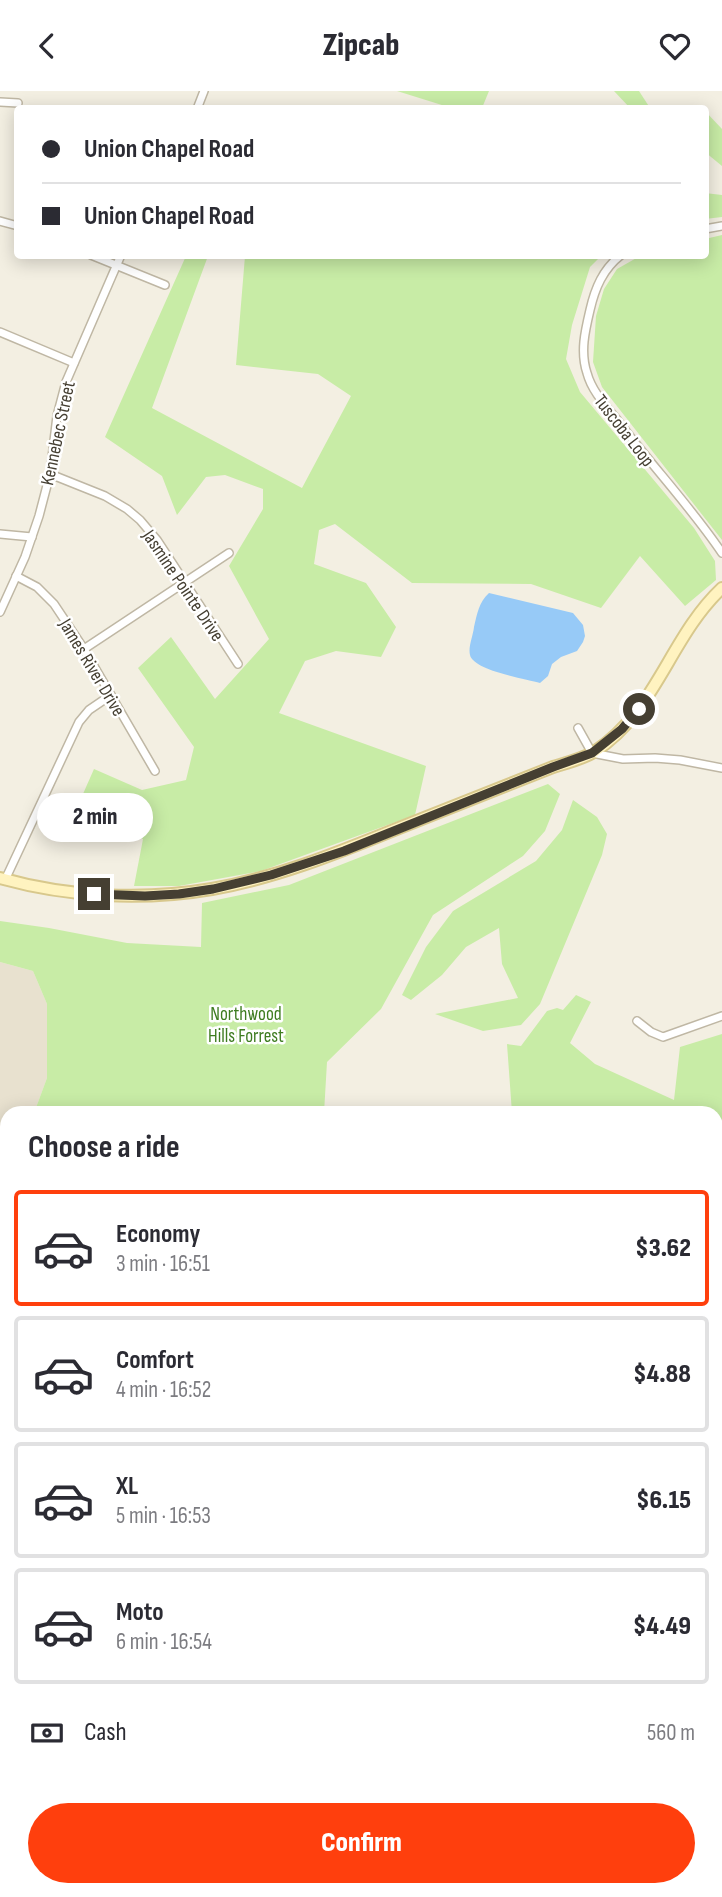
<!DOCTYPE html>
<html lang="en">
<head>
<meta charset="utf-8">
<style>
	body { margin:0; font-family:"Sofia Sans Condensed",sans-serif; background:#f7f7f7; color:#2b2b33; height:100vh; display:flex; flex-direction:column; font-size:26px; white-space:nowrap }
	* { box-sizing:border-box; margin:0 }
	p { font-size:23px; color:#7c7c81 }
	.icon { flex:none; width:38px; height:38px; fill:none; stroke:currentColor; stroke-width:2; stroke-linecap:round; stroke-linejoin:round }
	.map { position:relative; flex:1; overflow:hidden }
	.panel { position:absolute; left:0px; top:1015px; width:723px; height:791px; display:flex; flex-direction:column; background:#fff; border-radius:21px 21px 0 0; box-shadow:0 4px 18px #0003 }
	.panel>* { flex:none }
	.guide { position:absolute; left:14px; top:14px; width:695px; height:154px; border-radius:7px; box-shadow:0 4px 18px #0003; display:grid; align-content:center; height:154px; padding:0 28px; background:#fff }
	.end { position:absolute; width:32px; height:32px; margin:-16px; border:9px solid #453f32; background:#fff; box-shadow:0 0 0 4px #fff }
	.from { border-radius:50% }
	.bubble { position:absolute; height:49px; border-radius:24px; background:#fff; box-shadow:0 4px 18px #0003; font-size:23px; font-weight:800; line-height:49px; text-align:center }
	.guide b { display:flex; align-items:center; gap:24px; height:66px; font-size:26px }
	.guide b+b { border-top:2px solid #e1e1e2 }
	.guide i { width:18px; height:18px; background:#2b2b33 }
	ul { padding:0; list-style:none }
	li { display:flex; align-items:center; gap:21px; height:116px; margin:0 14px 10px; padding:0 14px; border:4px solid #e1e1e2; border-radius:7px }
	li div { flex:1 }
	li b { display:block; font-size:26px }
	li em { font-style:normal; font-weight:800 }
	li.on { border-color:#ff3f0d }
	li>.icon { width:63px; height:63px; stroke-width:1.5 }
	h2 { padding:0 28px; font-size:32px; line-height:84px }
	.pay { display:flex; align-items:center; gap:18px; height:77px; padding:0 28px; font-size:26px }
	.pay p { margin-inline-start:auto }
	.cta { display:flex; gap:14px; margin-top:auto; padding:14px 28px }
	.cta a { flex:1; height:80px; border-radius:42px; background:#ff3f0d; color:#fff; font-size:28px; font-weight:800; line-height:80px; text-align:center }
	header { display:flex; justify-content:space-between; align-items:center; height:91px; padding:0 28px; background:#fff; font-size:32px; font-weight:800 }
	.map>svg:first-child { display:block }
	.residential { fill:#e8e1cf }
	.green { fill:#c8eca6 }
	.water { fill:#97caf7 }
	.lines { fill:none; stroke-linecap:round; stroke-linejoin:round }
	.street-casing { stroke:#bfb7a4; stroke-width:10 }
	.secondary-casing { stroke:#d8c88c; stroke-width:14 }
	.street { stroke:#fff; stroke-width:7 }
	.secondary { stroke:#fff3c0; stroke-width:10 }
	.route { stroke:#453f32; stroke-width:9 }
	.labels { text-anchor:middle; stroke-width:5; stroke-linejoin:round; paint-order:stroke }
	.street-label { font-size:19px; fill:#453f32; stroke:#fff }
	.park-label { font-size:19px; fill:#3e7c20; stroke:#fff }
</style>
</head>
<body>
<header><svg class="icon" aria-label="back" viewBox="0 0 24 24"><path d="M15 5l-7 7 7 7"/></svg>Zipcab<svg class="icon" aria-label="heart" viewBox="0 0 24 24"><path d="M12 20l-8-8c-3-5 5-10 8-4 3-6 11-1 8 4z"/></svg></header>
<div class="map">
<svg width="722" height="1806" viewBox="0 0 722 1806">
	<rect width="100%" height="100%" fill="#f3efe2"/>
	<polygon class="residential" points="0,871 33,880 47,913 47,987 34,1022 7,1022 7,1094 0,1113"/>
	<g class="green">
		<polygon points="397,0 489,0 482,17 446,18 445,15"/>
		<polygon points="614,0 639,0 650,17 630,17"/>
		<polygon points="705,20 722,38 722,75 705,61"/>
		<polygon points="705,102 722,104 722,126 705,128"/>
		<polygon points="722,144 722,449 602,296 593,271 596,225 604,198 617,178 640,165 705,164 705,148"/>
		<polygon points="186,165 208,165 152,317 302,397 351,305 318,283 236,274 245,165 601,165 590,176 572,234 566,268 580,301 694,437 715,470 716,489 685,515 640,465 601,517 531,493 412,492 335,433 319,439 314,473 366,492 396,536 381,566 336,560 305,570 279,622 426,675 415,724 261,780 179,795 134,795 143,748 75,721 94,678 142,699 186,689 194,656 138,577 171,546 215,608 269,548 229,475 263,418 263,398 225,384 206,386 177,424 162,385 105,346"/>
		<polygon points="548,693 560,703 545,740 523,765 433,824 381,918 327,971 324,1022 34,1022 47,987 47,913 33,880 0,871 0,830 49,837 127,852 201,856 202,812 289,794"/>
		<polygon points="573,709 597,726 607,743 602,764 540,913 521,934 483,940 435,923 518,907 502,873 499,837 466,856 442,884 411,909 402,904 426,856 453,820 536,770 562,739"/>
		<polygon points="576,904 591,911 570,952 595,973 674,1009 680,956 722,943 722,1322 716,1320 716,1022 512,1022 507,953 521,955 547,920 557,917 563,919"/>
		<polygon points="7,1094 7,1520 0,1510 0,1113"/>
		<polygon points="716,1410 722,1412 722,1574 716,1588"/>
		<polygon points="171,1799 404,1799 395,1804 396,1806 168,1806"/>
		<polygon points="477,1799 570,1799 555,1806 504,1806"/>
	</g>
	<g class="water">
		<path d="M489 502 573 522 583 534 585 545 583 551 577 560 561 566 552 573 548 585 540 592C525 588 473 579 470 564 468 556 473 545 474 536 477 523 479 511 489 502Z"/>
		<polygon points="716,1320 722,1322 722,1412 716,1410"/>
	</g>
	<g class="lines">
		<g class="street-casing">
			<g id="street">
				<polyline points="0,11 18,12"/>
				<polyline points="197,18 204,0"/>
				<polyline points="0,130 18,135"/>
				<polyline points="705,138 722,135"/>
				<polyline points="91,164 165,194"/>
				<path d="M621 164C603 178 595 197 590 219 585 240 580 261 587 282 592 301 607 316 619 331 652 375 691 416 722 462"/>
				<polyline points="0,241 74,272"/>
				<polyline points="50,383 105,405 127,418 140,429 157,449 238,573"/>
				<polyline points="0,443 32,446"/>
				<polyline points="16,485 37,496 54,513 84,558 155,680"/>
				<polyline points="0,521 25,466 39,425 50,383 57,325 66,291 121,164"/>
				<polyline points="84,558 229,462"/>
				<polyline points="578,637 592,662 623,668 655,667 680,669 722,677"/>
				<polyline points="5,789 79,631 89,619 111,604"/>
				<polyline points="637,930 651,941 663,946 722,925"/>
				<polyline points="0,1578 7,1587"/>
				<polyline points="97,1806 98,1799"/>
				<polyline points="461,1806 468,1799"/>
			</g>
		</g>
		<g class="secondary-casing">
			<path id="secondary" d="M0 787C68 806 142 810 212 798 275 787 335 763 394 739 447 718 500 697 553 676 566 672 582 668 594 661 657 620 669 547 722 497"/>
		</g>
		<use href="#street" class="street"/>
		<use href="#secondary" class="secondary"/>
	</g>
	<g class="lines">
		<polyline class="route" points="94,803 145,805 179,803 213,798 271,784 344,760 553,676 592,662 622,638 639,618"/>
	</g>
	<g class="labels">
		<g class="street-label">
			<text transform="translate(625 339) rotate(52)" y="7">Tuscoba Loop</text>
			<text transform="translate(57 342) rotate(-78)" y="7">Kennebec Street</text>
			<text transform="translate(184 494) rotate(56)" y="7">Jasmine Pointe Drive</text>
			<text transform="translate(93 576) rotate(59)" y="7">James River Drive</text>
		</g>
		<g class="park-label">
			<text x="246" y="929">Northwood<tspan x="246" dy="22">Hills Forrest</tspan></text>
		</g>
	</g>
</svg>
<i class="end from" style="left:639px;top:618px"></i>
<i class="end" style="left:94px;top:803px"></i>
<div class="bubble" style="left:37px;top:702px;width:116px">2 min</div>
<div class="guide">
<b><i class="from"></i>Union Chapel Road</b>
<b><i></i>Union Chapel Road</b>
</div>
<section class="panel">
<h2>Choose a ride</h2>
<ul>
<li class="on"><svg class="icon" aria-label="car" viewBox="0 0 24 24"><path d="M5 17H2v-5l4-1 3-4h7l3 4 3 1v5h-3M9 17h6M6 11h13"/><circle cx="7" cy="17" r="2"/><circle cx="17" cy="17" r="2"/></svg><div><b>Economy</b><p>3 min · 16:51</p></div><em>$3.62</em></li>
<li><svg class="icon" aria-label="car" viewBox="0 0 24 24"><path d="M5 17H2v-5l4-1 3-4h7l3 4 3 1v5h-3M9 17h6M6 11h13"/><circle cx="7" cy="17" r="2"/><circle cx="17" cy="17" r="2"/></svg><div><b>Comfort</b><p>4 min · 16:52</p></div><em>$4.88</em></li>
<li><svg class="icon" aria-label="car" viewBox="0 0 24 24"><path d="M5 17H2v-5l4-1 3-4h7l3 4 3 1v5h-3M9 17h6M6 11h13"/><circle cx="7" cy="17" r="2"/><circle cx="17" cy="17" r="2"/></svg><div><b>XL</b><p>5 min · 16:53</p></div><em>$6.15</em></li>
<li><svg class="icon" aria-label="car" viewBox="0 0 24 24"><path d="M5 17H2v-5l4-1 3-4h7l3 4 3 1v5h-3M9 17h6M6 11h13"/><circle cx="7" cy="17" r="2"/><circle cx="17" cy="17" r="2"/></svg><div><b>Moto</b><p>6 min · 16:54</p></div><em>$4.49</em></li>
</ul>
<div class="pay"><svg class="icon" aria-label="cash" viewBox="0 0 24 24"><path d="M3 7h18v10H3z"/><circle cx="12" cy="12" r="2"/></svg>Cash<p>560 m</p></div>
<div class="cta"><a>Confirm</a></div>
</section>
</div>
</body>
</html>
